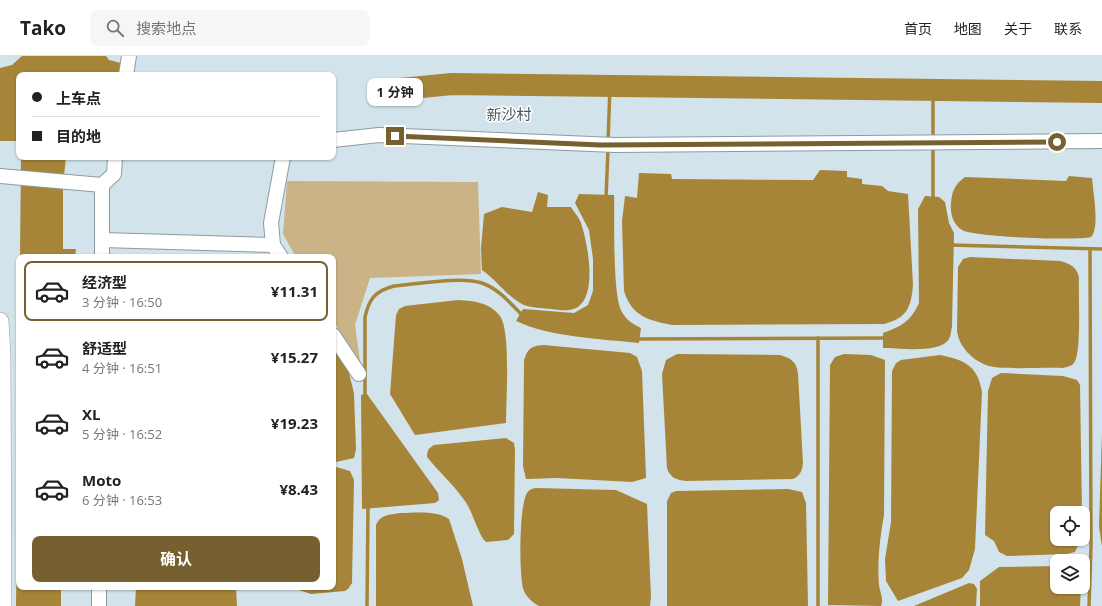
<!DOCTYPE html>
<html lang="zh">
<head>
<meta charset="utf-8">
<style>
	body { margin:0; font-family:"Open Sans","Noto Sans SC",sans-serif; background:#f6f6f6; color:#222; height:100vh; display:flex; flex-direction:column; font-size:15px; white-space:nowrap }
	* { box-sizing:border-box; margin:0 }
	p { font-size:13px; color:#767676 }
	.icon { flex:none; width:22px; height:22px; fill:none; stroke:currentColor; stroke-width:2; stroke-linecap:round; stroke-linejoin:round }
	.map { position:relative; flex:1; overflow:hidden }
	.side { position:absolute; left:16px; top:198px; width:320px; height:336px; display:flex; flex-direction:column; background:#fff; border-radius:8px; box-shadow:0 1px 3px #0004 }
	.side>* { flex:none }
	.hud { position:absolute; left:16px; top:16px; width:320px; height:88px; border-radius:8px; box-shadow:0 1px 3px #0004; display:grid; align-content:center; height:88px; padding:0 16px; background:#fff }
	.controls { position:absolute; left:1050px; top:450px; display:grid; gap:8px }
	.controls a { display:grid; place-items:center; width:40px; height:40px; border-radius:8px; background:#fff; box-shadow:0 1px 3px #0004; font-size:20px }
	.end { position:absolute; width:18px; height:18px; margin:-9px; border:5px solid #766030; background:#fff; box-shadow:0 0 0 2px #fff }
	.from { border-radius:50% }
	.bubble { position:absolute; height:28px; border-radius:8px; background:#fff; box-shadow:0 1px 3px #0004; font-size:13px; font-weight:700; line-height:28px; text-align:center }
	.hud b { display:flex; align-items:center; gap:14px; height:38px; font-size:15px }
	.hud b+b { border-top:1px solid #e0e0e0 }
	.hud i { width:10px; height:10px; background:#222 }
	ul { padding:7px 0 0; list-style:none }
	li { display:flex; align-items:center; gap:12px; height:60px; margin:0 8px 6px; padding:0 8px; border:2px solid transparent; border-radius:8px }
	li div { flex:1 }
	li b { display:block; font-size:15px }
	li em { font-style:normal; font-weight:700 }
	li.selected { border-color:#766030 }
	li>.icon { width:36px; height:36px; stroke-width:1.5 }
	.button { display:flex; gap:8px; margin-top:auto; padding:8px 16px }
	.button a { flex:1; height:46px; border-radius:8px; background:#766030; color:#fff; font-size:16px; font-weight:700; line-height:46px; text-align:center }
	header { display:flex; align-items:center; gap:24px; box-sizing:border-box; height:56px; padding:0 20px; background:#fff; border-bottom:1px solid #e0e0e0 }
	header strong { font-size:19px }
	nav { display:flex; gap:22px; margin-inline-start:auto; font-size:14px }
	.search { width:280px; height:36px; background:#f6f6f6; display:flex; align-items:center; gap:10px; box-sizing:border-box; padding:0 14px; border-radius:8px; color:#767676; font-size:15px }
	.map>svg:first-child { display:block }
	.green { fill:#c9b387 }
	.water { fill:#a68539 }
	.lines { fill:none; stroke-linecap:round; stroke-linejoin:round }
	.stream { stroke:#a68539; stroke-width:3.5 }
	.river { stroke:#a68539; stroke-width:22 }
	.minor-casing { stroke:#8c9ba3; stroke-width:16 }
	.tertiary-casing { stroke:#8c9ba3; stroke-width:18 }
	.minor { stroke:#fff; stroke-width:14 }
	.tertiary { stroke:#fff; stroke-width:17 }
	.route { stroke:#766030; stroke-width:5 }
	.labels { text-anchor:middle; stroke-width:3; stroke-linejoin:round; paint-order:stroke }
	.quarter-label { font-size:15px; fill:#4a585f; stroke:#fff }
</style>
</head>
<body>
<header>
<strong>Tako</strong>
<div class="search"><svg class="icon" aria-label="search" viewBox="0 0 24 24"><circle cx="10" cy="10" r="6"/><path d="M15 15l6 6"/></svg>搜索地点</div>
<nav><a>首页</a><a>地图</a><a>关于</a><a>联系</a></nav>
</header>
<div class="map">
<svg width="1102" height="550" viewBox="0 0 1102 550">
	<rect width="100%" height="100%" fill="#d2e3eb"/>
	<polygon class="green" points="287,125 478,126 481,218 370,222 355,269 361,312 333,264 333,201 296,201 283,178"/>
	<g class="water">
		<polygon points="22,0 106,0 109,4 125,8 124,19 19,19 19,85 0,85 0,12 12,9"/>
		<polygon points="21,101 66,101 63,129 63,193 76,193 75,201 20,201"/>
		<path d="M820 114 847 115V121L862 123V128L882 130 888 135 908 138 913 229C911 252 907 262 884 268L672 269C647 264 632 260 624 235L622 165 625 140 637 142 639 117 671 118 672 123 813 124Z"/>
		<path d="M1069 120 1092 122C1093 136 1100 172 1091 181 1077 185 973 181 962 174 953 168 950 158 951 147 952 135 955 128 965 121L1066 125Z"/>
		<path d="M538 136 548 139 547 151H571C574 156 579 161 581 167 587 185 598 237 578 251 570 256 560 254 551 253 543 252 532 252 524 249 508 242 497 224 482 214L481 192 484 158 502 151 532 156Z"/>
		<path d="M579 138 614 139C615 163 612 239 622 256 626 264 633 268 641 272L639 287C601 283 550 281 516 265L523 253 574 257 588 249 593 235V203L589 174 575 147Z"/>
		<path d="M925 140 939 141 945 146 949 167 954 177 952 271C951 274 951 280 949 283 940 298 898 292 883 292V277C902 270 910 266 919 247L918 153Z"/>
		<path d="M970 201 1060 205C1070 208 1076 210 1079 221 1078 236 1082 297 1074 307 1072 310 1067 311 1063 312 1044 311 1005 314 989 310 973 305 959 291 957 275L958 211 963 203Z"/>
		<path d="M458 244C474 245 489 246 500 260 511 275 506 346 506 367L415 379 390 338 396 259 399 253 405 250Z"/>
		<path d="M543 289 630 297 637 301 642 315 646 422 632 426 557 422 526 423 523 410 524 305C527 293 531 290 543 289Z"/>
		<polygon points="333,293 348,313 354,337 356,393 354,402 336,406 333,406"/>
		<path d="M677 298 780 299C792 303 796 305 798 318L803 407C802 415 800 420 793 423L686 425C677 424 670 422 667 412L662 318 666 304Z"/>
		<path d="M844 298 871 299 885 304 884 459C880 481 877 507 879 529 880 537 884 542 881 550L828 549 830 309 835 301Z"/>
		<path d="M940 299C965 304 978 310 982 336L975 493 969 514 962 522 898 545 886 525 885 503 891 466 892 315 896 307 901 304Z"/>
		<polygon points="1001,317 1063,320 1077,324 1080,329 1082,457 1057,457 1057,483 1081,483 1075,496 1067,498 1007,500 999,496 994,485 985,479 988,335 992,322"/>
		<polygon points="19,324 19,531 61,531 61,550 16,550"/>
		<polygon points="367,338 438,437 439,444 435,447 362,453 361,339"/>
		<polygon points="1102,377 1102,490 1099,471"/>
		<path d="M506 382 514 387 515 393 514 478 508 484 486 486C478 479 473 456 465 445 454 429 439 416 427 401 427 394 429 392 434 389Z"/>
		<polygon points="333,410 350,415 354,424 352,527 348,533 345,535 311,538 299,534 298,531 333,531"/>
		<path d="M535 432 616 434 647 448 651 541 650 550H539C532 546 525 540 523 532 519 516 519 450 527 437 529 434 531 433 535 432Z"/>
		<polygon points="788,433 802,436 806,447 808,550 667,550 667,445 671,437 676,435"/>
		<path d="M400 457C415 457 436 454 449 463L462 503 473 550H376V469C381 458 389 459 400 457Z"/>
		<polygon points="1057,510 1057,531 1081,531 1080,550 980,550 980,525 999,511"/>
		<polygon points="969,527 974,528 977,533 976,550 914,550"/>
		<polygon points="136,531 236,531 237,550 135,550"/>
	</g>
	<g class="lines">
		<g class="stream">
			<polyline points="933,83 933,34"/>
			<polyline points="608,87 610,30"/>
			<polyline points="606,142 608,93"/>
			<polyline points="933,145 933,89"/>
			<polyline points="949,189 1102,193"/>
			<polyline points="818,282 818,550"/>
			<polyline points="635,283 887,282"/>
			<path d="M365 341V261C369 243 375 235 394 230 417 228 462 220 482 227 499 233 511 248 523 260"/>
			<polyline points="367,550 368,450"/>
			<polyline points="1089,550 1091,490 1090,193"/>
		</g>
		<polyline class="river" points="381,35 452,28 1102,36"/>
		<g class="minor-casing">
			<g id="minor">
				<polyline points="126,19 129,0"/>
				<polyline points="333,84 379,79 615,89 1102,85"/>
				<polyline points="0,120 102,129 114,118 115,101"/>
				<polyline points="102,184 273,189 281,201"/>
				<polyline points="273,189 271,167 283,101"/>
				<polyline points="102,201 102,129"/>
				<polyline points="333,279 359,318"/>
				<polyline points="99,550 99,531"/>
			</g>
		</g>
		<g class="tertiary-casing">
			<polyline id="tertiary" points="0,265 2,298 3,550"/>
		</g>
		<use href="#minor" class="minor"/>
		<use href="#tertiary" class="tertiary"/>
	</g>
	<g class="lines">
		<polyline class="route" points="395,80 600,89 1057,86"/>
	</g>
	<g class="labels">
		<g class="quarter-label">
			<text x="509" y="64">新沙村</text>
		</g>
	</g>
</svg>
<div class="controls">
<a><svg class="icon" aria-label="locate" viewBox="0 0 24 24"><circle cx="12" cy="12" r="6"/><path d="M12 2v4M12 18v4M2 12h4M18 12h4"/></svg></a>
<a><svg class="icon" aria-label="layers" viewBox="0 0 24 24"><path d="M12 4l9 5-9 5-9-5zM3 14l9 5 9-5"/></svg></a>
</div>
<i class="end from" style="left:1057px;top:86px"></i>
<i class="end" style="left:395px;top:80px"></i>
<div class="bubble" style="left:367px;top:22px;width:56px">1 分钟</div>
<div class="hud">
<b><i class="from"></i>上车点</b>
<b><i></i>目的地</b>
</div>
<section class="side">
<ul>
<li class="selected"><svg class="icon" aria-label="car" viewBox="0 0 24 24"><path d="M5 17H2v-5l4-1 3-4h7l3 4 3 1v5h-3M9 17h6M6 11h13"/><circle cx="7" cy="17" r="2"/><circle cx="17" cy="17" r="2"/></svg><div><b>经济型</b><p>3 分钟 · 16:50</p></div><em>¥11.31</em></li>
<li><svg class="icon" aria-label="car" viewBox="0 0 24 24"><path d="M5 17H2v-5l4-1 3-4h7l3 4 3 1v5h-3M9 17h6M6 11h13"/><circle cx="7" cy="17" r="2"/><circle cx="17" cy="17" r="2"/></svg><div><b>舒适型</b><p>4 分钟 · 16:51</p></div><em>¥15.27</em></li>
<li><svg class="icon" aria-label="car" viewBox="0 0 24 24"><path d="M5 17H2v-5l4-1 3-4h7l3 4 3 1v5h-3M9 17h6M6 11h13"/><circle cx="7" cy="17" r="2"/><circle cx="17" cy="17" r="2"/></svg><div><b>XL</b><p>5 分钟 · 16:52</p></div><em>¥19.23</em></li>
<li><svg class="icon" aria-label="car" viewBox="0 0 24 24"><path d="M5 17H2v-5l4-1 3-4h7l3 4 3 1v5h-3M9 17h6M6 11h13"/><circle cx="7" cy="17" r="2"/><circle cx="17" cy="17" r="2"/></svg><div><b>Moto</b><p>6 分钟 · 16:53</p></div><em>¥8.43</em></li>
</ul>
<div class="button"><a>确认</a></div>
</section>
</div>
</body>
</html>
